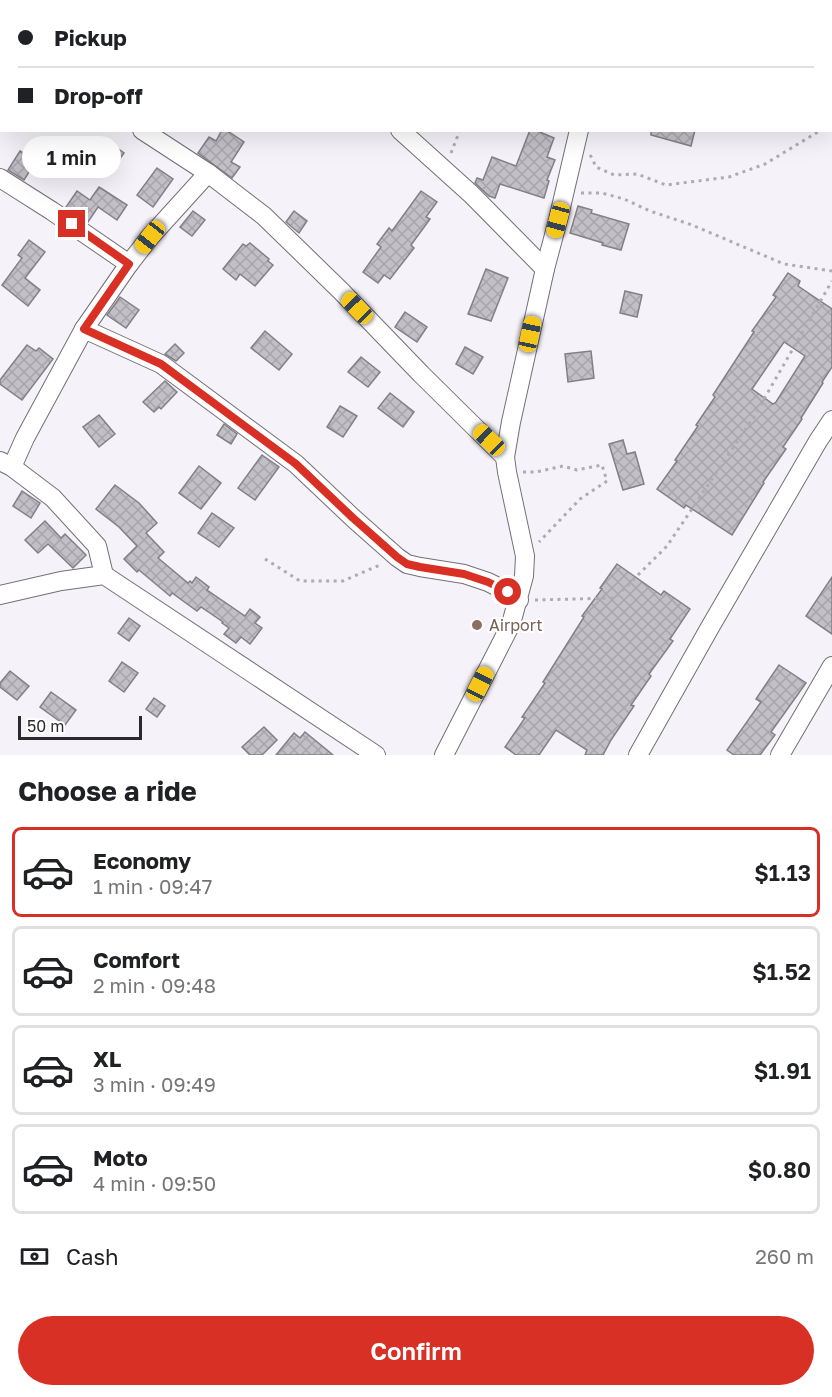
<!DOCTYPE html>
<html lang="en">
<head>
<meta charset="utf-8">
<style>
	body { margin:0; font-family:"Golos Text",sans-serif; background:#f2f2f2; color:#202124; height:100vh; display:flex; flex-direction:column; font-size:22px; white-space:nowrap }
	* { box-sizing:border-box; margin:0 }
	p { font-size:20px; color:#757577 }
	.icon { flex:none; width:33px; height:33px; fill:none; stroke:currentColor; stroke-width:2; stroke-linecap:round; stroke-linejoin:round }
	.map { position:relative; height:755px; overflow:hidden }
	.drawer { display:flex; flex-direction:column; background:#fff; flex:1 }
	.drawer>* { flex:none }
	.banner { position:absolute; left:0px; top:0px; width:832px; height:132px; box-shadow:0 6px 24px #0002; display:grid; align-content:center; height:132px; padding:0 18px; background:#fff }
	.scale { position:absolute; left:18px; bottom:15px; width:124px; box-sizing:border-box; padding-left:6px; border:3px solid #2b2a2c; border-top:0; font-size:16px; line-height:21px; white-space:nowrap; color:#2b2a2c; -webkit-text-stroke:4px #fff; paint-order:stroke }
	.end { position:absolute; width:27px; height:27px; margin:-14px; border:8px solid #d93025; background:#fff; box-shadow:0 0 0 3px #fff }
	.from { border-radius:50% }
	.bubble { position:absolute; height:42px; border-radius:21px; background:#fff; box-shadow:0 6px 24px #0002; font-size:20px; font-weight:600; line-height:42px; text-align:center }
	.car { position:absolute; width:18px; height:36px; margin:-18px -9px; border-radius:8px; box-shadow:0 0 4px 2px #0007; background:linear-gradient(#f5c518 24%,#345 0 40%,#f5c518 0 76%,#345 0 86%,#f5c518 0) }
	.banner b { display:flex; align-items:center; gap:21px; height:57px; font-size:22px }
	.banner b+b { border-top:2px solid #e0e0e0 }
	.banner i { width:15px; height:15px; background:#202124 }
	ul { padding:0; list-style:none }
	li { display:flex; align-items:center; gap:18px; height:90px; margin:0 12px 9px; padding:0 6px; border:3px solid #e0e0e0; border-radius:9px }
	li div { flex:1 }
	li b { display:block; font-size:22px }
	li em { font-style:normal; font-weight:600 }
	li.selected { border-color:#d93025 }
	li>.icon { width:54px; height:54px; stroke-width:1.5 }
	h2 { padding:0 18px; font-size:27px; line-height:72px }
	.pay { display:flex; align-items:center; gap:15px; height:66px; padding:0 18px; font-size:22px }
	.pay p { margin-inline-start:auto }
	.cta { display:flex; gap:12px; margin-top:auto; padding:12px 18px }
	.cta a { flex:1; height:69px; border-radius:36px; background:#d93025; color:#fff; font-size:24px; font-weight:600; line-height:69px; text-align:center }
	.map>svg:first-child { display:block }
	.building { fill:url(#building-cross-hatch); stroke:#828086; stroke-width:1.5; fill-rule:evenodd }
	.lines { fill:none; stroke-linecap:round; stroke-linejoin:round }
	.street-casing { stroke:#727076; stroke-width:20 }
	.path { stroke:#aeacb1; stroke-width:3; stroke-dasharray:3 4.5; stroke-linecap:butt }
	.street { stroke:#fff; stroke-width:18 }
	.route { stroke:#d93025; stroke-width:8 }
	.education-dot { fill:#8d6e63; stroke:#fff; stroke-width:2 }
	.labels { text-anchor:middle; stroke-width:4.5; stroke-linejoin:round; paint-order:stroke }
	.education-label { font-size:16px; fill:#785e54; stroke:#fff; text-anchor:start }
</style>
</head>
<body>
<div class="map">
<svg width="832" height="755" viewBox="0 0 832 755">
	<defs>
		<pattern id="building-cross-hatch" width="8" height="8" patternUnits="userSpaceOnUse" patternTransform="scale(1.5)"><rect width="8" height="8" fill="#c2bfc6"/><path d="M0 0l8 8M0 8l8-8" fill="none" stroke="#a7a4aa"/></pattern>
	</defs>
	<rect width="100%" height="100%" fill="#f5f2f9"/>
	<g class="building">
		<polygon points="222,130 226,130 244,142 231,162 240,167 232,178 198,153 209,137 216,141"/>
		<polygon points="530,130 535,130 554,138 547,157 555,160 547,180 549,181 544,198 500,184 495,198 489,196 475,183 477,178 483,180 492,157 516,166"/>
		<polygon points="651,130 695,130 691,146 651,135"/>
		<polygon points="110,143 124,153 112,170 98,160"/>
		<polygon points="20,151 36,161 24,180 8,170"/>
		<polygon points="157,168 173,179 153,207 137,195"/>
		<polygon points="99,187 127,205 117,220 98,207 88,222 66,207 77,191 90,200"/>
		<polygon points="421,191 437,202 426,217 430,219 411,245 414,248 390,279 384,275 378,283 363,272 381,247 377,244 389,228 392,231"/>
		<polygon points="578,206 592,210 591,213 629,224 621,250 602,245 603,243 570,233"/>
		<polygon points="193,211 205,220 192,236 180,227"/>
		<polygon points="294,211 307,221 299,233 286,222"/>
		<polygon points="29,240 45,252 25,278 40,290 28,306 2,285 22,258 18,255"/>
		<polygon points="250,243 269,259 268,261 273,265 255,286 240,274 236,280 223,269 243,244 246,246"/>
		<polygon points="486,269 508,278 491,321 468,314"/>
		<path d="M788 273 800 281 798 286 832 309V367L822 382 823 383 801 418 802 419 783 447 786 449 763 482 764 483 732 535 686 505 684 508 657 489 677 461 675 460 698 426 696 425 715 397 713 395 754 332 752 331 776 297 773 295ZM784 342 805 356 776 402 773 404 752 389Z"/>
		<polygon points="625,291 642,295 637,317 620,313"/>
		<polygon points="120,297 139,310 126,328 107,315"/>
		<polygon points="405,312 427,327 417,342 395,327"/>
		<polygon points="265,331 292,354 279,370 251,348"/>
		<polygon points="175,344 184,353 176,361 165,354"/>
		<polygon points="27,345 36,351 39,348 53,359 22,400 0,384 0,380"/>
		<polygon points="465,347 483,357 473,374 456,364"/>
		<polygon points="591,351 594,378 568,382 565,354"/>
		<polygon points="361,357 380,372 368,387 348,372"/>
		<polygon points="165,381 177,392 161,409 159,407 154,412 143,402"/>
		<polygon points="390,393 414,412 403,427 378,408"/>
		<polygon points="340,406 357,416 343,437 327,427"/>
		<polygon points="99,415 115,434 99,447 83,427"/>
		<polygon points="224,424 237,434 231,444 217,435"/>
		<polygon points="623,440 627,454 635,452 644,484 623,490 609,444"/>
		<polygon points="262,455 279,467 255,500 238,488"/>
		<polygon points="199,466 221,483 201,509 179,493"/>
		<polygon points="115,485 139,503 157,523 146,533 164,552 158,558 188,583 190,581 192,583 196,577 209,587 207,590 245,616 250,609 260,617 255,623 262,628 250,644 241,637 236,643 224,634 229,628 222,623 223,622 201,607 197,611 172,593 170,596 139,570 137,572 124,559 137,546 119,527 96,509"/>
		<polygon points="22,491 40,503 31,518 13,506"/>
		<polygon points="212,513 234,528 219,547 198,533"/>
		<polygon points="45,521 61,538 65,534 86,555 73,568 48,544 38,553 25,540"/>
		<polygon points="617,564 661,595 664,591 690,609 670,639 673,641 649,674 651,676 631,705 634,706 611,740 603,755 585,755 587,750 556,730 539,755 516,755 505,747 525,718 522,717 545,683 543,682 584,617 582,616 602,589 600,588"/>
		<polygon points="832,577 832,634 806,616"/>
		<polygon points="129,618 140,626 129,641 118,633"/>
		<polygon points="122,662 138,673 124,692 109,681"/>
		<polygon points="779,665 806,683 771,732 775,735 760,755 734,755 727,750 761,702 756,699"/>
		<polygon points="10,671 29,686 17,700 0,687 0,683"/>
		<polygon points="51,692 76,710 65,725 40,707"/>
		<polygon points="154,698 165,706 157,717 146,709"/>
		<polygon points="264,727 277,740 262,755 250,755 242,747"/>
		<polygon points="305,732 333,755 276,755 294,733 300,738"/>
	</g>
	<g class="lines">
		<g class="street-casing">
			<g id="street">
				<polyline points="164,0 166,2"/>
				<polyline points="528,0 530,2"/>
				<polyline points="46,2 47,0"/>
				<polyline points="367,2 368,0"/>
				<polyline points="608,2 609,0"/>
				<polyline points="0,47 2,48"/>
				<polyline points="0,72 2,69"/>
				<polyline points="142,130 208,173"/>
				<polyline points="400,130 471,194 545,269"/>
				<polyline points="0,178 52,211 129,264 84,329 25,438 12,467"/>
				<polyline points="129,264 150,237 208,173 264,216 341,291 421,374 505,457"/>
				<polyline points="84,329 161,364 296,464 353,518 397,557 407,564 420,567 464,574 488,582 508,592 519,600"/>
				<polyline points="0,461 12,467 53,498 97,546 104,575"/>
				<polyline points="0,595 61,581 104,575 376,755"/>
				<polyline points="444,755 511,624 524,576 525,556 507,472 505,457 511,422 545,269 558,220 579,130"/>
				<polyline points="638,755 709,629 818,441 832,420"/>
				<polyline points="780,755 832,666"/>
			</g>
		</g>
		<g class="path">
			<polyline points="399,0 400,2"/>
			<polyline points="831,89 832,89"/>
			<polyline points="831,123 832,122"/>
			<polyline points="451,153 460,130"/>
			<polyline points="590,155 592,158 596,167 614,175 637,174 666,185 729,177 765,164 821,130"/>
			<polyline points="581,193 602,193 624,199 650,211 692,225 784,264 832,271"/>
			<polyline points="523,472 536,472 563,466 577,470 602,465 607,481 580,499 539,542"/>
			<polyline points="265,559 300,581 343,581 382,564"/>
			<polyline points="535,600 615,598 667,546 753,418 832,281"/>
		</g>
		<use href="#street" class="street"/>
	</g>
	<g class="lines">
		<polyline class="route" points="72,224 129,264 84,329 161,364 296,464 353,518 397,557 407,564 420,567 464,574 488,582 508,592"/>
	</g>
	<circle class="education-dot" cx="477" cy="625" r="6"/>
	<g class="labels">
		<g class="education-label">
			<text x="489" y="631">Airport</text>
		</g>
	</g>
</svg>
<div class="scale">50 m</div>
<i class="end from" style="left:508px;top:592px"></i>
<i class="end" style="left:72px;top:224px"></i>
<div class="bubble" style="left:22px;top:136px;width:99px">1 min</div>
<i class="car" style="left:558px;top:220px;rotate:195deg"></i>
<i class="car" style="left:150px;top:237px;rotate:218deg"></i>
<i class="car" style="left:357px;top:308px;rotate:316deg"></i>
<i class="car" style="left:530px;top:334px;rotate:12deg"></i>
<i class="car" style="left:489px;top:440px;rotate:314deg"></i>
<i class="car" style="left:480px;top:684px;rotate:27deg"></i>
<div class="banner">
<b><i class="from"></i>Pickup</b>
<b><i></i>Drop-off</b>
</div>
</div>
<section class="drawer">
<h2>Choose a ride</h2>
<ul>
<li class="selected"><svg class="icon" aria-label="car" viewBox="0 0 24 24"><path d="M5 17H2v-5l4-1 3-4h7l3 4 3 1v5h-3M9 17h6M6 11h13"/><circle cx="7" cy="17" r="2"/><circle cx="17" cy="17" r="2"/></svg><div><b>Economy</b><p>1 min · 09:47</p></div><em>$1.13</em></li>
<li><svg class="icon" aria-label="car" viewBox="0 0 24 24"><path d="M5 17H2v-5l4-1 3-4h7l3 4 3 1v5h-3M9 17h6M6 11h13"/><circle cx="7" cy="17" r="2"/><circle cx="17" cy="17" r="2"/></svg><div><b>Comfort</b><p>2 min · 09:48</p></div><em>$1.52</em></li>
<li><svg class="icon" aria-label="car" viewBox="0 0 24 24"><path d="M5 17H2v-5l4-1 3-4h7l3 4 3 1v5h-3M9 17h6M6 11h13"/><circle cx="7" cy="17" r="2"/><circle cx="17" cy="17" r="2"/></svg><div><b>XL</b><p>3 min · 09:49</p></div><em>$1.91</em></li>
<li><svg class="icon" aria-label="car" viewBox="0 0 24 24"><path d="M5 17H2v-5l4-1 3-4h7l3 4 3 1v5h-3M9 17h6M6 11h13"/><circle cx="7" cy="17" r="2"/><circle cx="17" cy="17" r="2"/></svg><div><b>Moto</b><p>4 min · 09:50</p></div><em>$0.80</em></li>
</ul>
<div class="pay"><svg class="icon" aria-label="cash" viewBox="0 0 24 24"><path d="M3 7h18v10H3z"/><circle cx="12" cy="12" r="2"/></svg>Cash<p>260 m</p></div>
<div class="cta"><a>Confirm</a></div>
</section>
</body>
</html>
